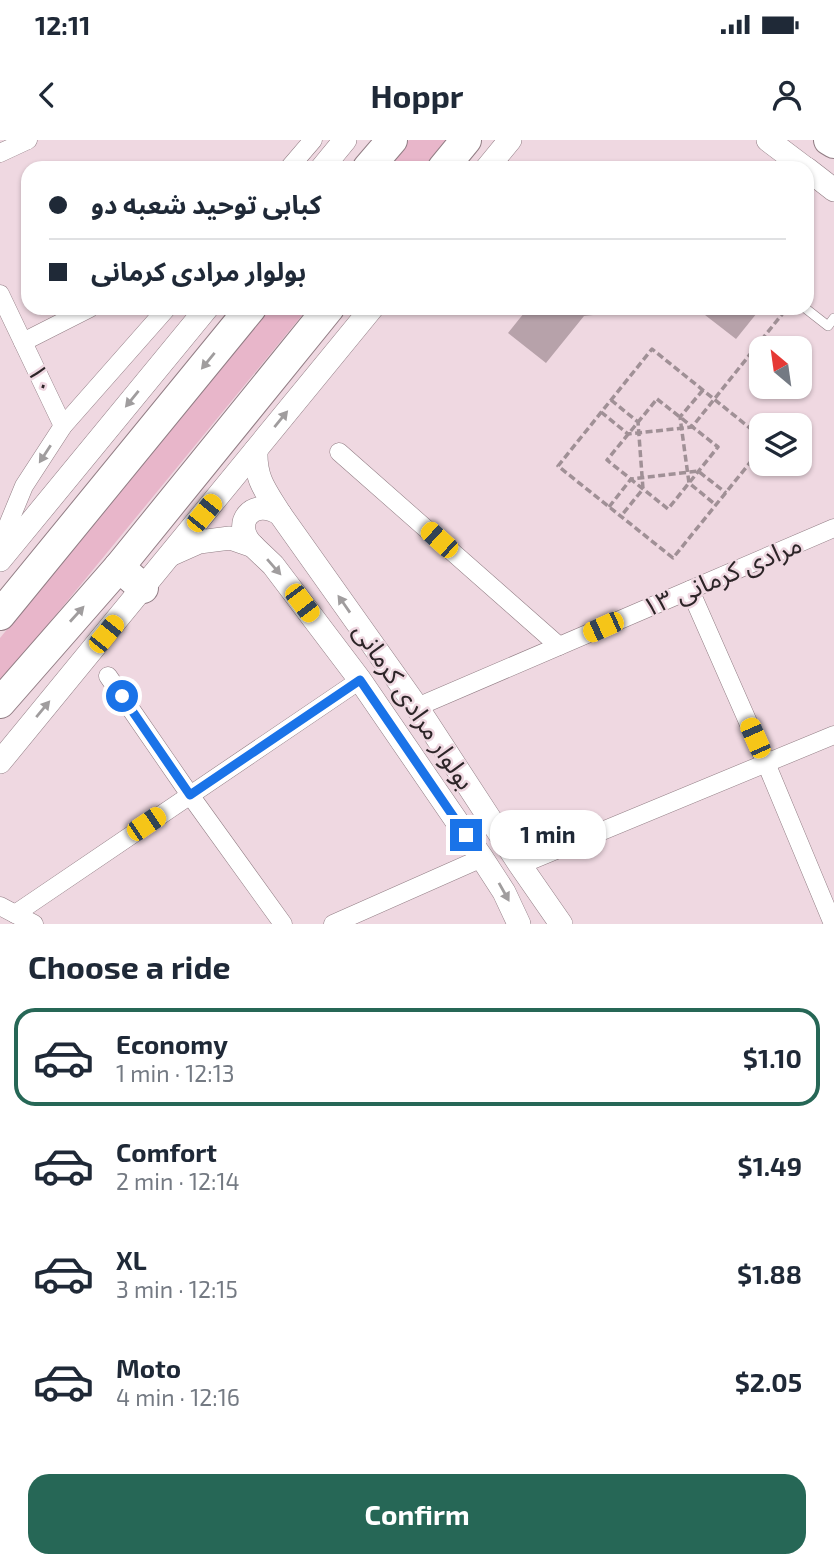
<!DOCTYPE html>
<html lang="en">
<head>
<meta charset="utf-8">
<style>
	body { margin:0; font-family:"Exo 2","Noto Sans Arabic",sans-serif; background:#f2f2f3; color:#1f2937; height:100vh; display:flex; flex-direction:column; font-size:26px; white-space:nowrap }
	* { box-sizing:border-box; margin:0 }
	p { font-size:23px; color:#747a83 }
	.icon { flex:none; width:38px; height:38px; fill:none; stroke:currentColor; stroke-width:2; stroke-linecap:round; stroke-linejoin:round }
	.map { position:relative; height:784px; overflow:hidden }
	.panel { display:flex; flex-direction:column; background:#fff; flex:1 }
	.panel>* { flex:none }
	.banner { position:absolute; left:21px; top:21px; width:793px; height:154px; border-radius:21px; box-shadow:0 2px 5px #0004; display:grid; align-content:center; height:154px; padding:0 28px; background:#fff }
	.needle { width:46px; rotate:331deg }
	.tools { position:absolute; left:749px; top:196px; display:grid; gap:14px }
	.tools a { display:grid; place-items:center; width:63px; height:63px; border-radius:14px; background:#fff; box-shadow:0 2px 5px #0004; font-size:35px }
	.end { position:absolute; width:32px; height:32px; margin:-16px; border:9px solid #1a73e8; background:#fff; box-shadow:0 0 0 4px #fff }
	.from { border-radius:50% }
	.bubble { position:absolute; height:49px; border-radius:21px; background:#fff; box-shadow:0 2px 5px #0004; font-size:23px; font-weight:700; line-height:49px; text-align:center }
	.car { position:absolute; width:21px; height:42px; margin:-21px -10px; border-radius:9px; box-shadow:0 0 5px 2px #0007; background:linear-gradient(#f5c518 24%,#345 0 40%,#f5c518 0 76%,#345 0 86%,#f5c518 0) }
	.banner b { display:flex; align-items:center; gap:24px; height:66px; font-size:26px }
	.banner b+b { border-top:2px solid #e0e1e3 }
	.banner i { width:18px; height:18px; background:#1f2937 }
	ul { padding:0; list-style:none }
	li { display:flex; align-items:center; gap:21px; height:98px; margin:0 14px 10px; padding:0 14px; border:4px solid transparent; border-radius:21px }
	li div { flex:1 }
	li b { display:block; font-size:26px }
	li em { font-style:normal; font-weight:700 }
	li.selected { border-color:#266756 }
	li>.icon { width:63px; height:63px; stroke-width:1.5 }
	h2 { padding:0 28px; font-size:32px; line-height:84px }
	.action { display:flex; gap:14px; margin-top:auto; padding:14px 28px }
	.action a { flex:1; height:80px; border-radius:21px; background:#266756; color:#fff; font-size:28px; font-weight:700; line-height:80px; text-align:center }
	.status { display:flex; justify-content:space-between; align-items:center; height:49px; padding:0 35px; background:#fff; direction:ltr }
	.status svg { height:19px; fill:currentColor }
	header { display:flex; justify-content:space-between; align-items:center; height:91px; padding:0 28px; background:#fff; font-size:32px; font-weight:700 }
	.map>svg:first-child { display:block }
	.green { fill:#e8b6ca }
	.building { fill:#b7a2aa }
	.lines { fill:none; stroke-linecap:round; stroke-linejoin:round }
	.service-casing { stroke:#917d84; stroke-width:10 }
	.minor-casing { stroke:#917d84; stroke-width:19 }
	.tertiary-casing { stroke:#917d84; stroke-width:24 }
	.primary-casing { stroke:#917d84; stroke-width:32 }
	.trunk-casing { stroke:#917d84; stroke-width:32 }
	.path { stroke:#a09096; stroke-width:3.5; stroke-dasharray:7 3.5; stroke-linecap:butt }
	.service { stroke:#fff; stroke-width:9 }
	.minor { stroke:#fff; stroke-width:18 }
	.tertiary { stroke:#fff; stroke-width:23 }
	.primary { stroke:#fff; stroke-width:30 }
	.trunk { stroke:#fff; stroke-width:30 }
	.oneway { fill:#a09d9e }
	.route { stroke:#1a73e8; stroke-width:9 }
	.labels { text-anchor:middle; stroke-width:5; stroke-linejoin:round; paint-order:stroke }
	.street-label { font-size:26px; fill:#2d2528; stroke:#efd8e1 }
</style>
</head>
<body>
<div class="status"><b>12:11</b><svg viewBox="0 0 49 12"><path d="M0 12V9h3v3zM5 12V6h3v6zM10 12V3h3v9zM15 12V0h3v12zM26 1h20v11H26zM47 4h2v5h-2z"/></svg></div>
<header><svg class="icon" aria-label="back" viewBox="0 0 24 24"><path d="M15 5l-7 7 7 7"/></svg>Hoppr<svg class="icon" aria-label="person" viewBox="0 0 24 24"><circle cx="12" cy="8" r="4"/><path d="M4 21q1-7 8-7t8 7"/></svg></header>
<div class="map">
<svg width="834" height="784" viewBox="0 0 834 784">
	<rect width="100%" height="100%" fill="#efd8e1"/>
	<g class="green">
		<polygon points="409,0 446,0 423,28 386,28"/>
		<polygon points="271,168 308,168 0,543 0,498"/>
	</g>
	<g class="building">
		<polygon points="528,168 639,168 639,170 584,176 546,223 508,193"/>
		<polygon points="696,168 761,168 736,199"/>
	</g>
	<g class="lines">
		<g class="service-casing">
			<polyline id="service" points="805,168 828,186 834,178"/>
		</g>
		<g class="minor-casing">
			<g id="minor">
				<polyline points="0,13 28,0"/>
				<polyline points="289,28 313,0"/>
				<polyline points="0,154 63,286"/>
				<polyline points="23,202 90,168"/>
				<polyline points="339,312 559,506"/>
				<polyline points="0,404 24,346 63,286 167,168"/>
				<polyline points="690,450 766,623 833,784"/>
				<polyline points="108,536 190,655 283,784"/>
				<polyline points="417,567 834,388"/>
				<polyline points="520,725 834,595"/>
				<polyline points="0,766 34,784"/>
				<polyline points="15,774 360,540"/>
				<polyline points="333,784 482,718"/>
			</g>
		</g>
		<g class="tertiary-casing">
			<g id="tertiary">
				<polyline points="768,0 805,28"/>
				<polyline points="322,28 345,0"/>
				<polyline points="487,28 510,0"/>
				<polyline points="807,29 834,50"/>
				<path d="M256 310C255 339 265 350 280 374L417 567 520 725 561 784"/>
				<path d="M253 406C230 384 253 356 280 374"/>
				<polyline points="172,414 199,402 230,398 253,406 273,425 360,540 482,718 504,752 519,784"/>
				<polyline points="0,420 207,168"/>
				<polyline points="0,622 372,168"/>
			</g>
		</g>
		<g class="primary-casing">
			<g id="primary">
				<polyline points="368,28 392,0"/>
				<polyline points="443,28 466,0"/>
				<polyline points="119,427 143,448"/>
				<polyline points="0,475 251,168"/>
				<polyline points="0,563 119,427 329,168"/>
			</g>
		</g>
		<g class="trunk-casing">
			<polyline id="trunk" points="829,0 834,3"/>
		</g>
		<g class="path">
			<polyline points="703,250 680,277 689,343 716,365"/>
			<polygon points="657,259 718,307 668,369 607,320"/>
			<polyline points="611,260 638,282 643,349 621,376"/>
			<polyline points="601,272 628,294 692,287 787,168"/>
			<polyline points="761,297 652,209 558,326 673,418 761,309"/>
			<polyline points="609,367 631,339 698,331 726,353"/>
		</g>
		<use href="#service" class="service"/>
		<use href="#minor" class="minor"/>
		<use href="#tertiary" class="tertiary"/>
		<use href="#primary" class="primary"/>
		<use href="#trunk" class="trunk"/>
	</g>
	<defs><path id="oneway-solid" d="M-6-.8H1V-3.2L6.5 0L1 3.2V.8H-6Z" transform="scale(1.75)"/></defs>
	<g class="oneway">
		<use href="#oneway-solid" transform="translate(208 221) rotate(129)"/>
		<use href="#oneway-solid" transform="translate(132 259) rotate(129)"/>
		<use href="#oneway-solid" transform="translate(281 279) rotate(-51)"/>
		<use href="#oneway-solid" transform="translate(45 314) rotate(123)"/>
		<use href="#oneway-solid" transform="translate(274 427) rotate(49)"/>
		<use href="#oneway-solid" transform="translate(344 464) rotate(-125)"/>
		<use href="#oneway-solid" transform="translate(77 474) rotate(-48)"/>
		<use href="#oneway-solid" transform="translate(43 569) rotate(-50)"/>
		<use href="#oneway-solid" transform="translate(504 752) rotate(61)"/>
	</g>
	<g class="lines">
		<polyline class="route" points="122,556 190,655 360,540 466,695"/>
	</g>
	<g class="labels">
		<g class="street-label">
			<text transform="translate(41 239) rotate(64)" y="9">۱۰</text>
			<text transform="translate(722 436) rotate(-23)" y="9">مرادی کرمانی ۱۳</text>
			<text transform="translate(414 566) rotate(56)" y="9">بولوار مرادی کرمانی</text>
		</g>
	</g>
</svg>
<div class="tools">
<a><svg class="needle" viewBox="-14 -14 28 28"><path d="M0-13l5 13h-10z" fill="#e53935"/><path d="M0 13l5-13h-10z" fill="#747a83"/></svg></a>
<a><svg class="icon" aria-label="layers" viewBox="0 0 24 24"><path d="M12 4l9 5-9 5-9-5zM3 14l9 5 9-5"/></svg></a>
</div>
<i class="end from" style="left:122px;top:556px"></i>
<i class="end" style="left:466px;top:695px"></i>
<div class="bubble" style="left:490px;top:670px;width:116px">1 min</div>
<i class="car" style="left:204px;top:373px;rotate:39deg"></i>
<i class="car" style="left:439px;top:400px;rotate:312deg"></i>
<i class="car" style="left:302px;top:463px;rotate:143deg"></i>
<i class="car" style="left:603px;top:487px;rotate:246deg"></i>
<i class="car" style="left:106px;top:494px;rotate:39deg"></i>
<i class="car" style="left:755px;top:598px;rotate:336deg"></i>
<i class="car" style="left:146px;top:684px;rotate:56deg"></i>
<div class="banner">
<b><i class="from"></i>کبابی توحید شعبه دو</b>
<b><i></i>بولوار مرادی کرمانی</b>
</div>
</div>
<section class="panel">
<h2>Choose a ride</h2>
<ul>
<li class="selected"><svg class="icon" aria-label="car" viewBox="0 0 24 24"><path d="M5 17H2v-5l4-1 3-4h7l3 4 3 1v5h-3M9 17h6M6 11h13"/><circle cx="7" cy="17" r="2"/><circle cx="17" cy="17" r="2"/></svg><div><b>Economy</b><p>1 min · 12:13</p></div><em>$1.10</em></li>
<li><svg class="icon" aria-label="car" viewBox="0 0 24 24"><path d="M5 17H2v-5l4-1 3-4h7l3 4 3 1v5h-3M9 17h6M6 11h13"/><circle cx="7" cy="17" r="2"/><circle cx="17" cy="17" r="2"/></svg><div><b>Comfort</b><p>2 min · 12:14</p></div><em>$1.49</em></li>
<li><svg class="icon" aria-label="car" viewBox="0 0 24 24"><path d="M5 17H2v-5l4-1 3-4h7l3 4 3 1v5h-3M9 17h6M6 11h13"/><circle cx="7" cy="17" r="2"/><circle cx="17" cy="17" r="2"/></svg><div><b>XL</b><p>3 min · 12:15</p></div><em>$1.88</em></li>
<li><svg class="icon" aria-label="car" viewBox="0 0 24 24"><path d="M5 17H2v-5l4-1 3-4h7l3 4 3 1v5h-3M9 17h6M6 11h13"/><circle cx="7" cy="17" r="2"/><circle cx="17" cy="17" r="2"/></svg><div><b>Moto</b><p>4 min · 12:16</p></div><em>$2.05</em></li>
</ul>
<div class="action"><a>Confirm</a></div>
</section>
</body>
</html>
